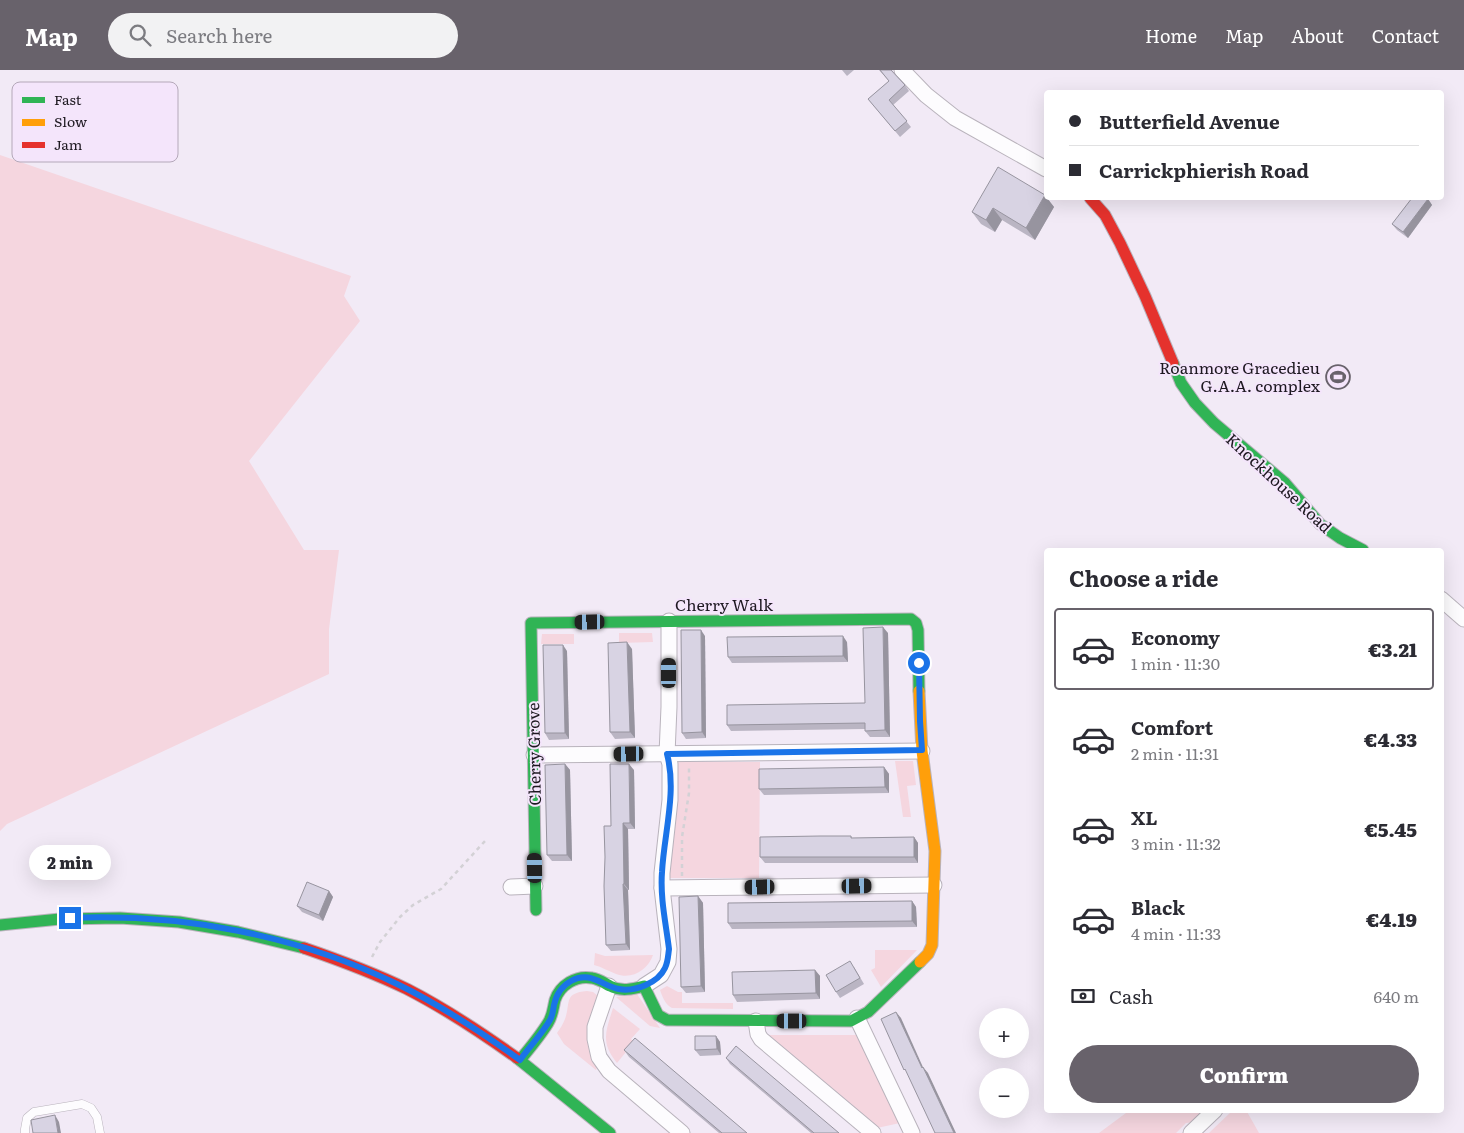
<!DOCTYPE html>
<html lang="en">
<head>
<meta charset="utf-8">
<style>
	body { margin:0; font-family:Literata,serif; background:#f2f2f3; color:#2b2b33; height:100vh; display:flex; flex-direction:column; font-size:19px; white-space:nowrap }
	* { box-sizing:border-box; margin:0 }
	p { font-size:16px; color:#7c7c81 }
	.icon { flex:none; width:28px; height:28px; fill:none; stroke:currentColor; stroke-width:2; stroke-linecap:round; stroke-linejoin:round }
	.map { position:relative; flex:1; overflow:hidden }
	.drawer { position:absolute; left:1044px; top:478px; width:400px; height:565px; display:flex; flex-direction:column; background:#fff; border-radius:5px; box-shadow:0 5px 20px #0002 }
	.drawer>* { flex:none }
	.banner { position:absolute; left:1044px; top:20px; width:400px; height:110px; border-radius:5px; box-shadow:0 5px 20px #0002; display:grid; align-content:center; height:110px; padding:0 25px; background:#fff }
	.tools { position:absolute; left:979px; top:938px; display:grid; gap:10px }
	.tools a { display:grid; place-items:center; width:50px; height:50px; border-radius:50%; background:#fff; box-shadow:0 5px 20px #0002; font-size:25px }
	.end { position:absolute; width:22px; height:22px; margin:-11px; border:6px solid #1a73e8; background:#fff; box-shadow:0 0 0 2px #fff }
	.from { border-radius:50% }
	.bubble { position:absolute; height:35px; border-radius:18px; background:#fff; box-shadow:0 5px 20px #0002; font-size:16px; font-weight:800; line-height:35px; text-align:center }
	.car { position:absolute; width:15px; height:30px; margin:-15px -8px; border-radius:6px; box-shadow:0 0 4px 1px #0007; background:linear-gradient(#222 24%,#8ab4d8 0 40%,#222 0 76%,#8ab4d8 0 86%,#222 0) }
	.banner b { display:flex; align-items:center; gap:18px; height:48px; font-size:19px }
	.banner b+b { border-top:1px solid #e1e1e2 }
	.banner i { width:12px; height:12px; background:#2b2b33 }
	ul { padding:0; list-style:none }
	li { display:flex; align-items:center; gap:15px; height:82px; margin:0 10px 8px; padding:0 15px; border:2px solid transparent; border-radius:5px }
	li div { flex:1 }
	li b { display:block; font-size:19px }
	li em { font-style:normal; font-weight:800 }
	li.active { border-color:#68626b }
	li>.icon { width:45px; height:45px; stroke-width:1.5 }
	h2 { padding:0 25px; font-size:22px; line-height:60px }
	.pay { display:flex; align-items:center; gap:12px; height:55px; padding:0 25px; font-size:19px }
	.pay p { margin-inline-start:auto }
	.action { display:flex; gap:10px; margin-top:auto; padding:10px 25px }
	.action a { flex:1; height:58px; border-radius:30px; background:#68626b; color:#fff; font-size:20px; font-weight:800; line-height:58px; text-align:center }
	header { display:flex; align-items:center; gap:30px; box-sizing:border-box; height:70px; padding:0 25px; background:#68626b; color:#fff }
	header strong { font-size:24px }
	nav { display:flex; gap:28px; margin-inline-start:auto; font-size:18px }
	.search { width:350px; height:45px; background:#f2f2f3; display:flex; align-items:center; gap:12px; box-sizing:border-box; padding:0 18px; border-radius:28px; color:#7c7c81; font-size:19px }
	.map>svg:first-child { display:block }
	.green { fill:#f5d6df }
	.lines { fill:none; stroke-linecap:round; stroke-linejoin:round }
	.lane-casing { stroke:#b9b3bc; stroke-width:9 }
	.street-casing { stroke:#b9b3bc; stroke-width:17 }
	.fast-casing { stroke:#b9b3bc; stroke-width:13 }
	.slow-casing { stroke:#b9b3bc; stroke-width:13 }
	.jam-casing { stroke:#b9b3bc; stroke-width:13 }
	.path { stroke:#d3d1d5; stroke-width:2.5; stroke-dasharray:4 4; stroke-linecap:butt }
	.lane { stroke:#fdfcfe; stroke-width:8 }
	.street { stroke:#fdfcfe; stroke-width:15 }
	.fast { stroke:#30b455; stroke-width:11 }
	.slow { stroke:#ff9f0a; stroke-width:11 }
	.jam { stroke:#e5322d; stroke-width:11 }
	.wall { fill:#bab5c3 }
	.shaded-wall { fill:#97949f }
	.building { fill:#d8d3e3; stroke:#97949f }
	.route { stroke:#1a73e8; stroke-width:6 }
	.labels { text-anchor:middle; stroke-width:4; stroke-linejoin:round; paint-order:stroke }
	.poi-label { font-size:16px; fill:#1d1820; stroke:#f4e5fb; text-anchor:end }
	.street-label { font-size:16px; fill:#1d1820; stroke:#f4e5fb }
	.key { fill:#f4e5fb; stroke:#b4a8b9; stroke-width:1 }
	.key-label { font-size:14px; fill:#1d1820 }
</style>
</head>
<body>
<header>
<strong>Map</strong>
<div class="search"><svg class="icon" aria-label="search" viewBox="0 0 24 24"><circle cx="10" cy="10" r="6"/><path d="M15 15l6 6"/></svg>Search here</div>
<nav><a>Home</a><a>Map</a><a>About</a><a>Contact</a></nav>
</header>
<div class="map">
<svg width="1464" height="1063" viewBox="0 0 1464 1063">
	<rect width="100%" height="100%" fill="#f2eaf6"/>
	<g class="green">
		<polygon points="0,85 351,206 344,226 360,251 249,391 304,480 339,480 329,559 329,604 7,754 0,761"/>
		<polygon points="619,563 652,563 653,572 619,573"/>
		<polygon points="542,564 574,564 574,574 541,574"/>
		<polygon points="895,691 913,691 916,715 907,716 911,747 903,747"/>
		<polygon points="677,692 760,692 759,808 668,808"/>
		<polygon points="875,880 917,880 881,917 871,900 875,898"/>
		<path d="M595 883 605 886 653 885C648 900 632 910 616 904 608 901 602 897 594 895Z"/>
		<path d="M667 916 678 922H682V933H733V939L672 938C665 934 663 928 660 920Z"/>
		<path d="M587 921 593 922 598 926 588 968 591 984 597 997 596 1000 564 974 557 963C560 959 563 954 565 949 571 933 563 923 587 921Z"/>
		<polygon points="637,924 660,958 650,956 616,927"/>
		<path d="M613 938 640 959 631 969 634 972 617 993C600 972 606 961 613 938Z"/>
		<polygon points="766,965 857,965 900,1053 877,1058"/>
		<path d="M1130 1040H1202C1201 1047 1193 1053 1186 1053L1176 1063H1099Z"/>
		<polygon points="1233,1040 1246,1040 1259,1063 1209,1063"/>
	</g>
	<g class="lines">
		<g class="lane-casing">
			<polyline id="lane" points="25,1063 25,1059 27,1048 34,1042 82,1034 91,1038 97,1047 100,1063"/>
		</g>
		<g class="street-casing">
			<g id="street">
				<polyline points="902,0 926,25 955,48 1046,99"/>
				<polyline points="1441,529 1464,549"/>
				<polyline points="534,685 922,681"/>
				<polyline points="511,817 535,816"/>
				<polyline points="662,818 934,815"/>
				<polyline points="609,916 595,957 595,969 599,987 609,1001 682,1063"/>
				<polyline points="644,916 661,905 668,892 669,879 662,818 662,803 670,730 670,694 667,684 669,637 669,551"/>
				<polyline points="857,948 912,1063"/>
				<polyline points="756,951 758,964 761,969 873,1063"/>
				<polyline points="1191,1063 1215,1040"/>
			</g>
		</g>
		<g class="fast-casing">
			<g id="fast">
				<polyline points="1173,293 1181,313 1195,333 1214,353 1285,413 1320,454 1340,468 1363,480"/>
				<polyline points="536,840 531,553 911,549 916,553 918,560 919,621"/>
				<polyline points="0,855 60,849 120,848 179,852 238,862 304,878"/>
				<polyline points="517,988 610,1063"/>
				<path d="M520 990C530 978 540 966 548 953 553 945 553 938 555 930 560 915 576 905 592 908 599 909 604 913 610 916 621 922 633 919 644 916L658 945 667 950 851 951 868 942 920 892"/>
			</g>
		</g>
		<g class="slow-casing">
			<polyline id="slow" points="919,621 922,681 935,781 932,875 928,884 920,892"/>
		</g>
		<g class="jam-casing">
			<g id="jam">
				<polyline points="1090,128 1105,145 1120,173 1145,226 1173,293"/>
				<path d="M304 878C339 890 374 903 407 919 446 939 482 963 517 988"/>
			</g>
		</g>
		<g class="path">
			<polyline points="682,806 682,767 689,723 689,697"/>
			<polyline points="372,887 380,872 400,847 413,835 441,819 485,771"/>
		</g>
		<use href="#lane" class="lane"/>
		<use href="#street" class="street"/>
		<use href="#fast" class="fast"/>
		<use href="#slow" class="slow"/>
		<use href="#jam" class="jam"/>
	</g>
	<g class="wall">
		<polygon points="842,0 854,0 847,6"/>
		<polygon points="879,0 892,0 894,4 905,15 909,21 893,35 911,57 900,67 868,29 889,11"/>
		<polygon points="1047,128 1054,137 1035,170 1002,150 995,162 981,154 972,142"/>
		<polygon points="1428,129 1432,135 1408,168 1397,160 1392,154"/>
		<polygon points="888,563 890,667 870,667 865,661 865,659 731,661 727,655 865,633"/>
		<polygon points="705,566 706,668 686,669 682,663"/>
		<polygon points="847,572 848,592 732,593 728,587"/>
		<polygon points="632,579 635,668 615,669 610,662"/>
		<polygon points="567,581 569,669 549,670 545,663"/>
		<polygon points="565,694 570,700 572,791 552,791 547,785"/>
		<polygon points="884,697 889,704 889,723 764,725 759,719"/>
		<polygon points="634,700 635,759 628,759 629,820 628,820 630,880 611,881 606,875 611,756"/>
		<polygon points="851,766 852,768 914,767 918,773 918,793 765,793 760,787"/>
		<polygon points="329,821 333,827 323,851 302,842 297,836"/>
		<polygon points="698,826 703,833 705,922 686,923 681,917"/>
		<polygon points="912,831 916,837 917,857 732,859 728,853"/>
		<polygon points="854,897 864,914 840,928 836,922"/>
		<polygon points="815,900 820,906 820,929 737,932 733,925"/>
		<polygon points="716,966 720,972 721,985 700,986 695,980"/>
		<polygon points="624,980 747,1063 719,1063 629,987"/>
		<polygon points="726,988 839,1063 811,1063 730,994"/>
	</g>
	<g class="shaded-wall">
		<polygon points="1045,125 1046,128 1047,128 1054,137 1035,170 1026,158"/>
		<polygon points="1428,129 1432,135 1408,168 1403,162"/>
		<polygon points="993,138 1002,150 995,162 986,150"/>
		<polygon points="883,557 888,563 890,667 885,660"/>
		<polygon points="701,560 705,566 706,668 702,662"/>
		<polygon points="843,566 847,572 848,592 843,586"/>
		<polygon points="627,572 632,579 635,668 630,662"/>
		<polygon points="563,575 567,581 569,669 565,663"/>
		<polygon points="565,694 570,700 572,791 567,785"/>
		<polygon points="629,694 634,700 635,759 630,753"/>
		<polygon points="884,697 889,704 889,723 885,717"/>
		<polygon points="623,753 628,759 629,820 624,814"/>
		<polygon points="914,767 918,773 918,793 914,787"/>
		<polygon points="623,814 628,820 630,880 626,874"/>
		<polygon points="329,821 333,827 323,851 319,845"/>
		<polygon points="698,826 703,833 705,922 701,916"/>
		<polygon points="912,831 916,837 917,857 912,851"/>
		<polygon points="815,900 820,906 820,929 816,923"/>
		<polygon points="896,942 901,948 926,1004 922,998"/>
		<polygon points="716,966 720,972 721,985 717,979"/>
		<polygon points="923,997 928,1003 956,1063 954,1063"/>
		<polygon points="55,1045 59,1052 61,1063 58,1063"/>
	</g>
	<g class="building">
		<polygon points="880,0 891,0 905,15 889,30 907,51 895,61 868,29 889,11"/>
		<polygon points="998,97 1045,125 1026,158 993,138 986,150 972,142"/>
		<polygon points="1412,128 1426,128 1428,129 1403,162 1392,154"/>
		<polygon points="883,557 885,660 865,661 865,653 727,655 727,635 865,633 863,558"/>
		<polygon points="681,560 701,560 702,662 682,663"/>
		<polygon points="843,566 843,586 728,587 727,567"/>
		<polygon points="627,572 630,662 610,662 608,573"/>
		<polygon points="543,575 563,575 565,663 545,663"/>
		<polygon points="565,694 567,785 547,785 545,695"/>
		<polygon points="610,694 629,694 630,753 623,753 624,814 623,814 626,874 606,875 604,816 605,787 604,756 611,756"/>
		<polygon points="884,697 885,717 759,719 759,699"/>
		<polygon points="820,766 851,766 851,768 914,767 914,787 760,787 760,767"/>
		<polygon points="307,812 329,821 319,845 297,836"/>
		<polygon points="698,826 701,916 681,917 679,827"/>
		<polygon points="912,831 912,851 728,853 728,833"/>
		<polygon points="850,891 860,908 836,922 826,905"/>
		<polygon points="815,900 816,923 733,925 732,902"/>
		<polygon points="896,942 922,998 923,997 954,1063 935,1063 905,999 904,1000 881,949"/>
		<polygon points="695,966 716,966 717,979 695,980"/>
		<polygon points="635,968 747,1063 722,1063 624,980"/>
		<polygon points="736,976 839,1063 814,1063 726,988"/>
		<polygon points="55,1045 58,1063 33,1063 31,1050"/>
	</g>
	<g class="lines">
		<path class="route" d="M70 848C181 843 297 865 397 914 441 935 481 962 520 990 529 977 542 964 550 950 553 945 553 940 554 935 556 925 562 916 571 911 590 900 602 916 619 919 635 922 658 913 665 898 668 892 668 886 669 879 666 854 660 828 662 802 664 764 677 722 667 684L922 680 920 651 919 593"/>
	</g>
	<defs>
		<g id="stadium-ring" transform="scale(1.25)"><circle r="9.5" fill="#f4e5fb" stroke="#68626b" stroke-width="1.5"/><path d="M0-5a6.5 5 0 1 0 0 10a6.5 5 0 1 0 0-10ZM-3.5-1.8h7v3.6h-7Z" fill="#68626b"/></g>
	</defs>
	<g fill-rule="evenodd">
		<use href="#stadium-ring" x="1338" y="307"/>
	</g>
	<g class="labels">
		<g class="poi-label">
			<text x="1320" y="304">Roanmore Gracedieu<tspan x="1320" dy="18">G.A.A. complex</tspan></text>
		</g>
		<g class="street-label">
			<text transform="translate(1279 413) rotate(43)" y="6">Knockhouse Road</text>
			<text x="724" y="541">Cherry Walk</text>
			<text transform="translate(534 684) rotate(-91)" y="6">Cherry Grove</text>
		</g>
	</g>
	<rect x="12" y="12" width="166" height="80" rx="8" class="key"/>
	<rect x="22" y="27" width="23" height="6" fill="#30b455"/>
	<rect x="22" y="49" width="23" height="7" fill="#ff9f0a"/>
	<rect x="22" y="72" width="23" height="6" fill="#e5322d"/>
	<g class="key-label">
		<text x="54" y="35">Fast</text>
		<text x="54" y="57">Slow</text>
		<text x="54" y="80">Jam</text>
	</g>
</svg>
<div class="tools">
<a>+</a>
<a>−</a>
</div>
<i class="end from" style="left:919px;top:593px"></i>
<i class="end" style="left:70px;top:848px"></i>
<div class="bubble" style="left:29px;top:775px;width:82px">2 min</div>
<i class="car" style="left:590px;top:552px;rotate:269deg"></i>
<i class="car" style="left:669px;top:603px;rotate:0deg"></i>
<i class="car" style="left:629px;top:684px;rotate:269deg"></i>
<i class="car" style="left:535px;top:798px;rotate:359deg"></i>
<i class="car" style="left:857px;top:816px;rotate:89deg"></i>
<i class="car" style="left:760px;top:817px;rotate:269deg"></i>
<i class="car" style="left:792px;top:951px;rotate:270deg"></i>
<div class="banner">
<b><i class="from"></i>Butterfield Avenue</b>
<b><i></i>Carrickphierish Road</b>
</div>
<section class="drawer">
<h2>Choose a ride</h2>
<ul>
<li class="active"><svg class="icon" aria-label="car" viewBox="0 0 24 24"><path d="M5 17H2v-5l4-1 3-4h7l3 4 3 1v5h-3M9 17h6M6 11h13"/><circle cx="7" cy="17" r="2"/><circle cx="17" cy="17" r="2"/></svg><div><b>Economy</b><p>1 min · 11:30</p></div><em>€3.21</em></li>
<li><svg class="icon" aria-label="car" viewBox="0 0 24 24"><path d="M5 17H2v-5l4-1 3-4h7l3 4 3 1v5h-3M9 17h6M6 11h13"/><circle cx="7" cy="17" r="2"/><circle cx="17" cy="17" r="2"/></svg><div><b>Comfort</b><p>2 min · 11:31</p></div><em>€4.33</em></li>
<li><svg class="icon" aria-label="car" viewBox="0 0 24 24"><path d="M5 17H2v-5l4-1 3-4h7l3 4 3 1v5h-3M9 17h6M6 11h13"/><circle cx="7" cy="17" r="2"/><circle cx="17" cy="17" r="2"/></svg><div><b>XL</b><p>3 min · 11:32</p></div><em>€5.45</em></li>
<li><svg class="icon" aria-label="car" viewBox="0 0 24 24"><path d="M5 17H2v-5l4-1 3-4h7l3 4 3 1v5h-3M9 17h6M6 11h13"/><circle cx="7" cy="17" r="2"/><circle cx="17" cy="17" r="2"/></svg><div><b>Black</b><p>4 min · 11:33</p></div><em>€4.19</em></li>
</ul>
<div class="pay"><svg class="icon" aria-label="cash" viewBox="0 0 24 24"><path d="M3 7h18v10H3z"/><circle cx="12" cy="12" r="2"/></svg>Cash<p>640 m</p></div>
<div class="action"><a>Confirm</a></div>
</section>
</div>
</body>
</html>
